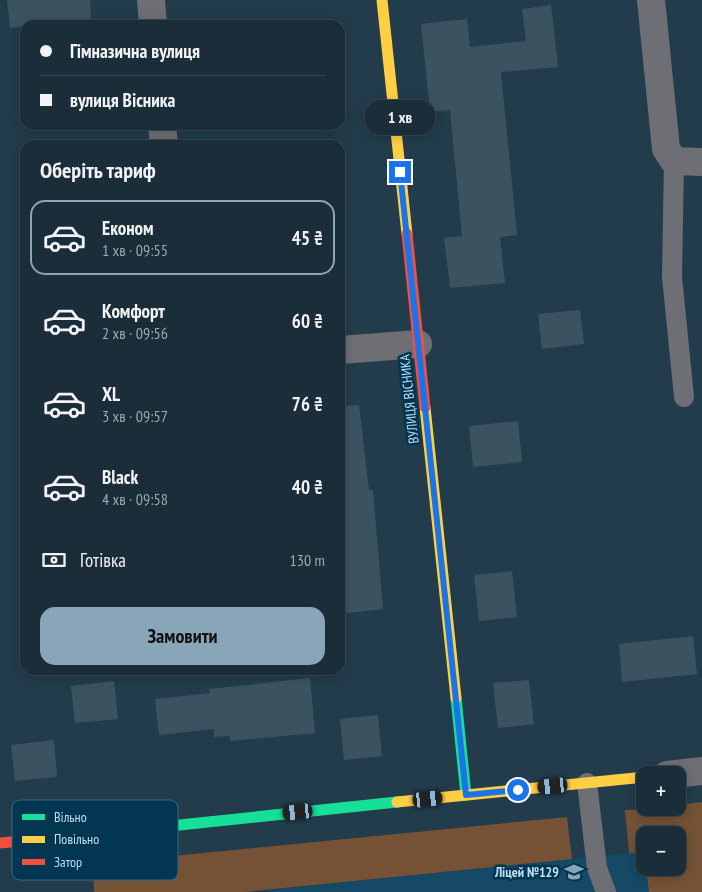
<!DOCTYPE html>
<html lang="uk">
<head>
<meta charset="utf-8">
<style>
	body { margin:0; font-family:"PT Sans Narrow",sans-serif; background:#233540; color:#f1f3f6; height:100vh; display:flex; flex-direction:column; font-size:19px; white-space:nowrap }
	* { box-sizing:border-box; margin:0 }
	p { font-size:16px; color:#9fa8ae }
	.icon { flex:none; width:28px; height:28px; fill:none; stroke:currentColor; stroke-width:2; stroke-linecap:round; stroke-linejoin:round }
	.map { position:relative; flex:1; overflow:hidden }
	.sheet { position:absolute; left:20px; top:140px; width:325px; height:535px; display:flex; flex-direction:column; background:#1a2d38; border-radius:15px; box-shadow:0 2px 12px #0003,0 0 0 1px #384953 }
	.sheet>* { flex:none }
	.banner { position:absolute; left:20px; top:20px; width:325px; height:110px; border-radius:15px; box-shadow:0 2px 12px #0003,0 0 0 1px #384953; display:grid; align-content:center; height:110px; padding:0 20px; background:#1a2d38 }
	.buttons { position:absolute; left:636px; top:766px; display:grid; gap:10px }
	.buttons a { display:grid; place-items:center; width:50px; height:50px; border-radius:10px; background:#1a2d38; box-shadow:0 2px 12px #0003,0 0 0 1px #384953; font-size:25px }
	.end { position:absolute; width:22px; height:22px; margin:-11px; border:6px solid #1a73e8; background:#fff; box-shadow:0 0 0 2px #fff }
	.from { border-radius:50% }
	.bubble { position:absolute; height:35px; border-radius:15px; background:#1a2d38; box-shadow:0 2px 12px #0003,0 0 0 1px #384953; font-size:16px; font-weight:700; line-height:35px; text-align:center }
	.car { position:absolute; width:15px; height:30px; margin:-15px -8px; border-radius:6px; box-shadow:0 0 4px 1px #0007; background:linear-gradient(#222 24%,#8ab4d8 0 40%,#222 0 76%,#8ab4d8 0 86%,#222 0) }
	.banner b { display:flex; align-items:center; gap:18px; height:48px; font-size:19px }
	.banner b+b { border-top:1px solid #384953 }
	.banner i { width:12px; height:12px; background:#f1f3f6 }
	ul { padding:0; list-style:none }
	li { display:flex; align-items:center; gap:15px; height:75px; margin:0 10px 8px; padding:0 10px; border:2px solid transparent; border-radius:15px }
	li div { flex:1 }
	li b { display:block; font-size:19px }
	li em { font-style:normal; font-weight:700 }
	li.active { border-color:#89a6b9 }
	li>.icon { width:45px; height:45px; stroke-width:1.5 }
	h2 { padding:0 20px; font-size:22px; line-height:60px }
	.pay { display:flex; align-items:center; gap:12px; height:55px; padding:0 20px; font-size:19px }
	.pay p { margin-inline-start:auto }
	.cta { display:flex; gap:10px; margin-top:auto; padding:10px 20px }
	.cta a { flex:1; height:58px; border-radius:15px; background:#89a6b9; color:#111; font-size:20px; font-weight:700; line-height:58px; text-align:center }
	.map>svg:first-child { display:block }
	.built { fill:#164966 }
	.green { fill:#755235 }
	.building { fill:#3b5361 }
	.lines { fill:none; stroke-linecap:round; stroke-linejoin:round }
	.lane { stroke:#6e6f75; stroke-width:20 }
	.street { stroke:#6e6f75; stroke-width:28 }
	.fast { stroke:#16e098; stroke-width:11 }
	.slow { stroke:#ffcf43; stroke-width:11 }
	.jam { stroke:#f24e42; stroke-width:11 }
	.route { stroke:#1a73e8; stroke-width:6 }
	.labels { text-anchor:middle; stroke-width:5; stroke-linejoin:round; paint-order:stroke }
	.street-label { font-size:14px; fill:#c1dff4; stroke:#023651 }
	.poi-label { font-size:14px; font-weight:bold; fill:#c1dff4; stroke:#023651; text-anchor:end }
	.key { fill:#023651; stroke:#3b6982; stroke-width:1 }
	.key-label { font-size:14px; fill:#c1dff4 }
</style>
</head>
<body>
<div class="map">
<svg width="702" height="892" viewBox="0 0 702 892">
	<rect width="100%" height="100%" fill="#223c4b"/>
	<polygon class="built" points="629,853 645,853 645,868 678,868 702,892 269,892 269,890"/>
	<g class="green">
		<polygon points="702,802 702,892 649,892 646,868 678,868 678,835 645,835 645,858 644,853 629,853 625,810 678,808 678,805"/>
		<polygon points="567,817 572,859 245,892 94,892 93,864"/>
	</g>
	<g class="building">
		<polygon points="7,0 90,0 91,20 10,28"/>
		<polygon points="551,5 558,67 501,72 517,235 500,237 505,283 450,288 444,238 462,236 450,110 430,112 421,24 467,19 470,47 526,41 522,9"/>
		<polygon points="580,310 584,344 542,349 538,314"/>
		<polygon points="359,405 369,490 373,490 383,609 340,614 340,406"/>
		<polygon points="518,421 522,462 473,467 469,426"/>
		<polygon points="512,571 517,617 479,621 474,575"/>
		<polygon points="693,636 697,674 622,682 619,644"/>
		<polygon points="310,678 315,733 230,741 230,736 214,737 214,729 159,735 155,699 210,693 209,689"/>
		<polygon points="529,680 534,724 498,728 493,683"/>
		<polygon points="114,681 118,719 75,723 71,686"/>
		<polygon points="378,715 382,756 344,760 340,719"/>
		<polygon points="54,740 57,777 15,781 11,745"/>
	</g>
	<g class="lines">
		<g class="lane">
			<polyline points="674,161 672,277 684,397"/>
			<polyline points="587,783 597,868 606,892"/>
		</g>
		<g class="street">
			<polyline points="151,0 153,25"/>
			<polyline points="651,0 666,149 674,161 702,162"/>
			<polyline points="162,125 164,145"/>
			<polyline points="340,350 418,344"/>
			<polyline points="667,775 702,771"/>
		</g>
		<g class="fast">
			<polyline points="456,698 466,795"/>
			<polyline points="170,826 397,802"/>
		</g>
		<g class="slow">
			<polyline points="382,0 407,234"/>
			<polyline points="425,407 456,698"/>
			<polyline points="397,802 645,777"/>
		</g>
		<g class="jam">
			<polyline points="407,234 425,407"/>
			<polyline points="0,843 170,826"/>
		</g>
	</g>
	<g class="lines">
		<polyline class="route" points="400,172 466,795 518,790"/>
	</g>
	<defs>
		<g id="school-bare" transform="scale(1.5)"><path d="M0-5L7-2L0 1L-7-2ZM-4 1L0 2.5L4 1V4Q0 6-4 4Z" fill="#89a6b9" stroke="#023651" stroke-width="2.5" paint-order="stroke"/></g>
	</defs>
	<g fill-rule="evenodd">
		<use href="#school-bare" x="574" y="872"/>
	</g>
	<g class="labels">
		<g class="street-label">
			<text transform="translate(409 399) rotate(-96)" y="5">ВУЛИЦЯ ВІСНИКА</text>
		</g>
		<g class="poi-label">
			<text x="559" y="877">Ліцей №129</text>
		</g>
	</g>
	<rect x="12" y="800" width="166" height="80" rx="8" class="key"/>
	<rect x="22" y="814" width="23" height="6" fill="#16e098"/>
	<rect x="22" y="836" width="23" height="7" fill="#ffcf43"/>
	<rect x="22" y="859" width="23" height="6" fill="#f24e42"/>
	<g class="key-label">
		<text x="54" y="822">Вільно</text>
		<text x="54" y="844">Повільно</text>
		<text x="54" y="867">Затор</text>
	</g>
</svg>
<div class="buttons">
<a>+</a>
<a>−</a>
</div>
<i class="end from" style="left:518px;top:790px"></i>
<i class="end" style="left:400px;top:172px"></i>
<div class="bubble" style="left:365px;top:100px;width:70px">1 хв</div>
<i class="car" style="left:553px;top:786px;rotate:264deg"></i>
<i class="car" style="left:428px;top:799px;rotate:84deg"></i>
<i class="car" style="left:298px;top:812px;rotate:264deg"></i>
<div class="banner">
<b><i class="from"></i>Гімназична вулиця</b>
<b><i></i>вулиця Вісника</b>
</div>
<section class="sheet">
<h2>Оберіть тариф</h2>
<ul>
<li class="active"><svg class="icon" aria-label="car" viewBox="0 0 24 24"><path d="M5 17H2v-5l4-1 3-4h7l3 4 3 1v5h-3M9 17h6M6 11h13"/><circle cx="7" cy="17" r="2"/><circle cx="17" cy="17" r="2"/></svg><div><b>Економ</b><p>1 хв · 09:55</p></div><em>45 ₴</em></li>
<li><svg class="icon" aria-label="car" viewBox="0 0 24 24"><path d="M5 17H2v-5l4-1 3-4h7l3 4 3 1v5h-3M9 17h6M6 11h13"/><circle cx="7" cy="17" r="2"/><circle cx="17" cy="17" r="2"/></svg><div><b>Комфорт</b><p>2 хв · 09:56</p></div><em>60 ₴</em></li>
<li><svg class="icon" aria-label="car" viewBox="0 0 24 24"><path d="M5 17H2v-5l4-1 3-4h7l3 4 3 1v5h-3M9 17h6M6 11h13"/><circle cx="7" cy="17" r="2"/><circle cx="17" cy="17" r="2"/></svg><div><b>XL</b><p>3 хв · 09:57</p></div><em>76 ₴</em></li>
<li><svg class="icon" aria-label="car" viewBox="0 0 24 24"><path d="M5 17H2v-5l4-1 3-4h7l3 4 3 1v5h-3M9 17h6M6 11h13"/><circle cx="7" cy="17" r="2"/><circle cx="17" cy="17" r="2"/></svg><div><b>Black</b><p>4 хв · 09:58</p></div><em>40 ₴</em></li>
</ul>
<div class="pay"><svg class="icon" aria-label="cash" viewBox="0 0 24 24"><path d="M3 7h18v10H3z"/><circle cx="12" cy="12" r="2"/></svg>Готівка<p>130 m</p></div>
<div class="cta"><a>Замовити</a></div>
</section>
</div>
</body>
</html>
